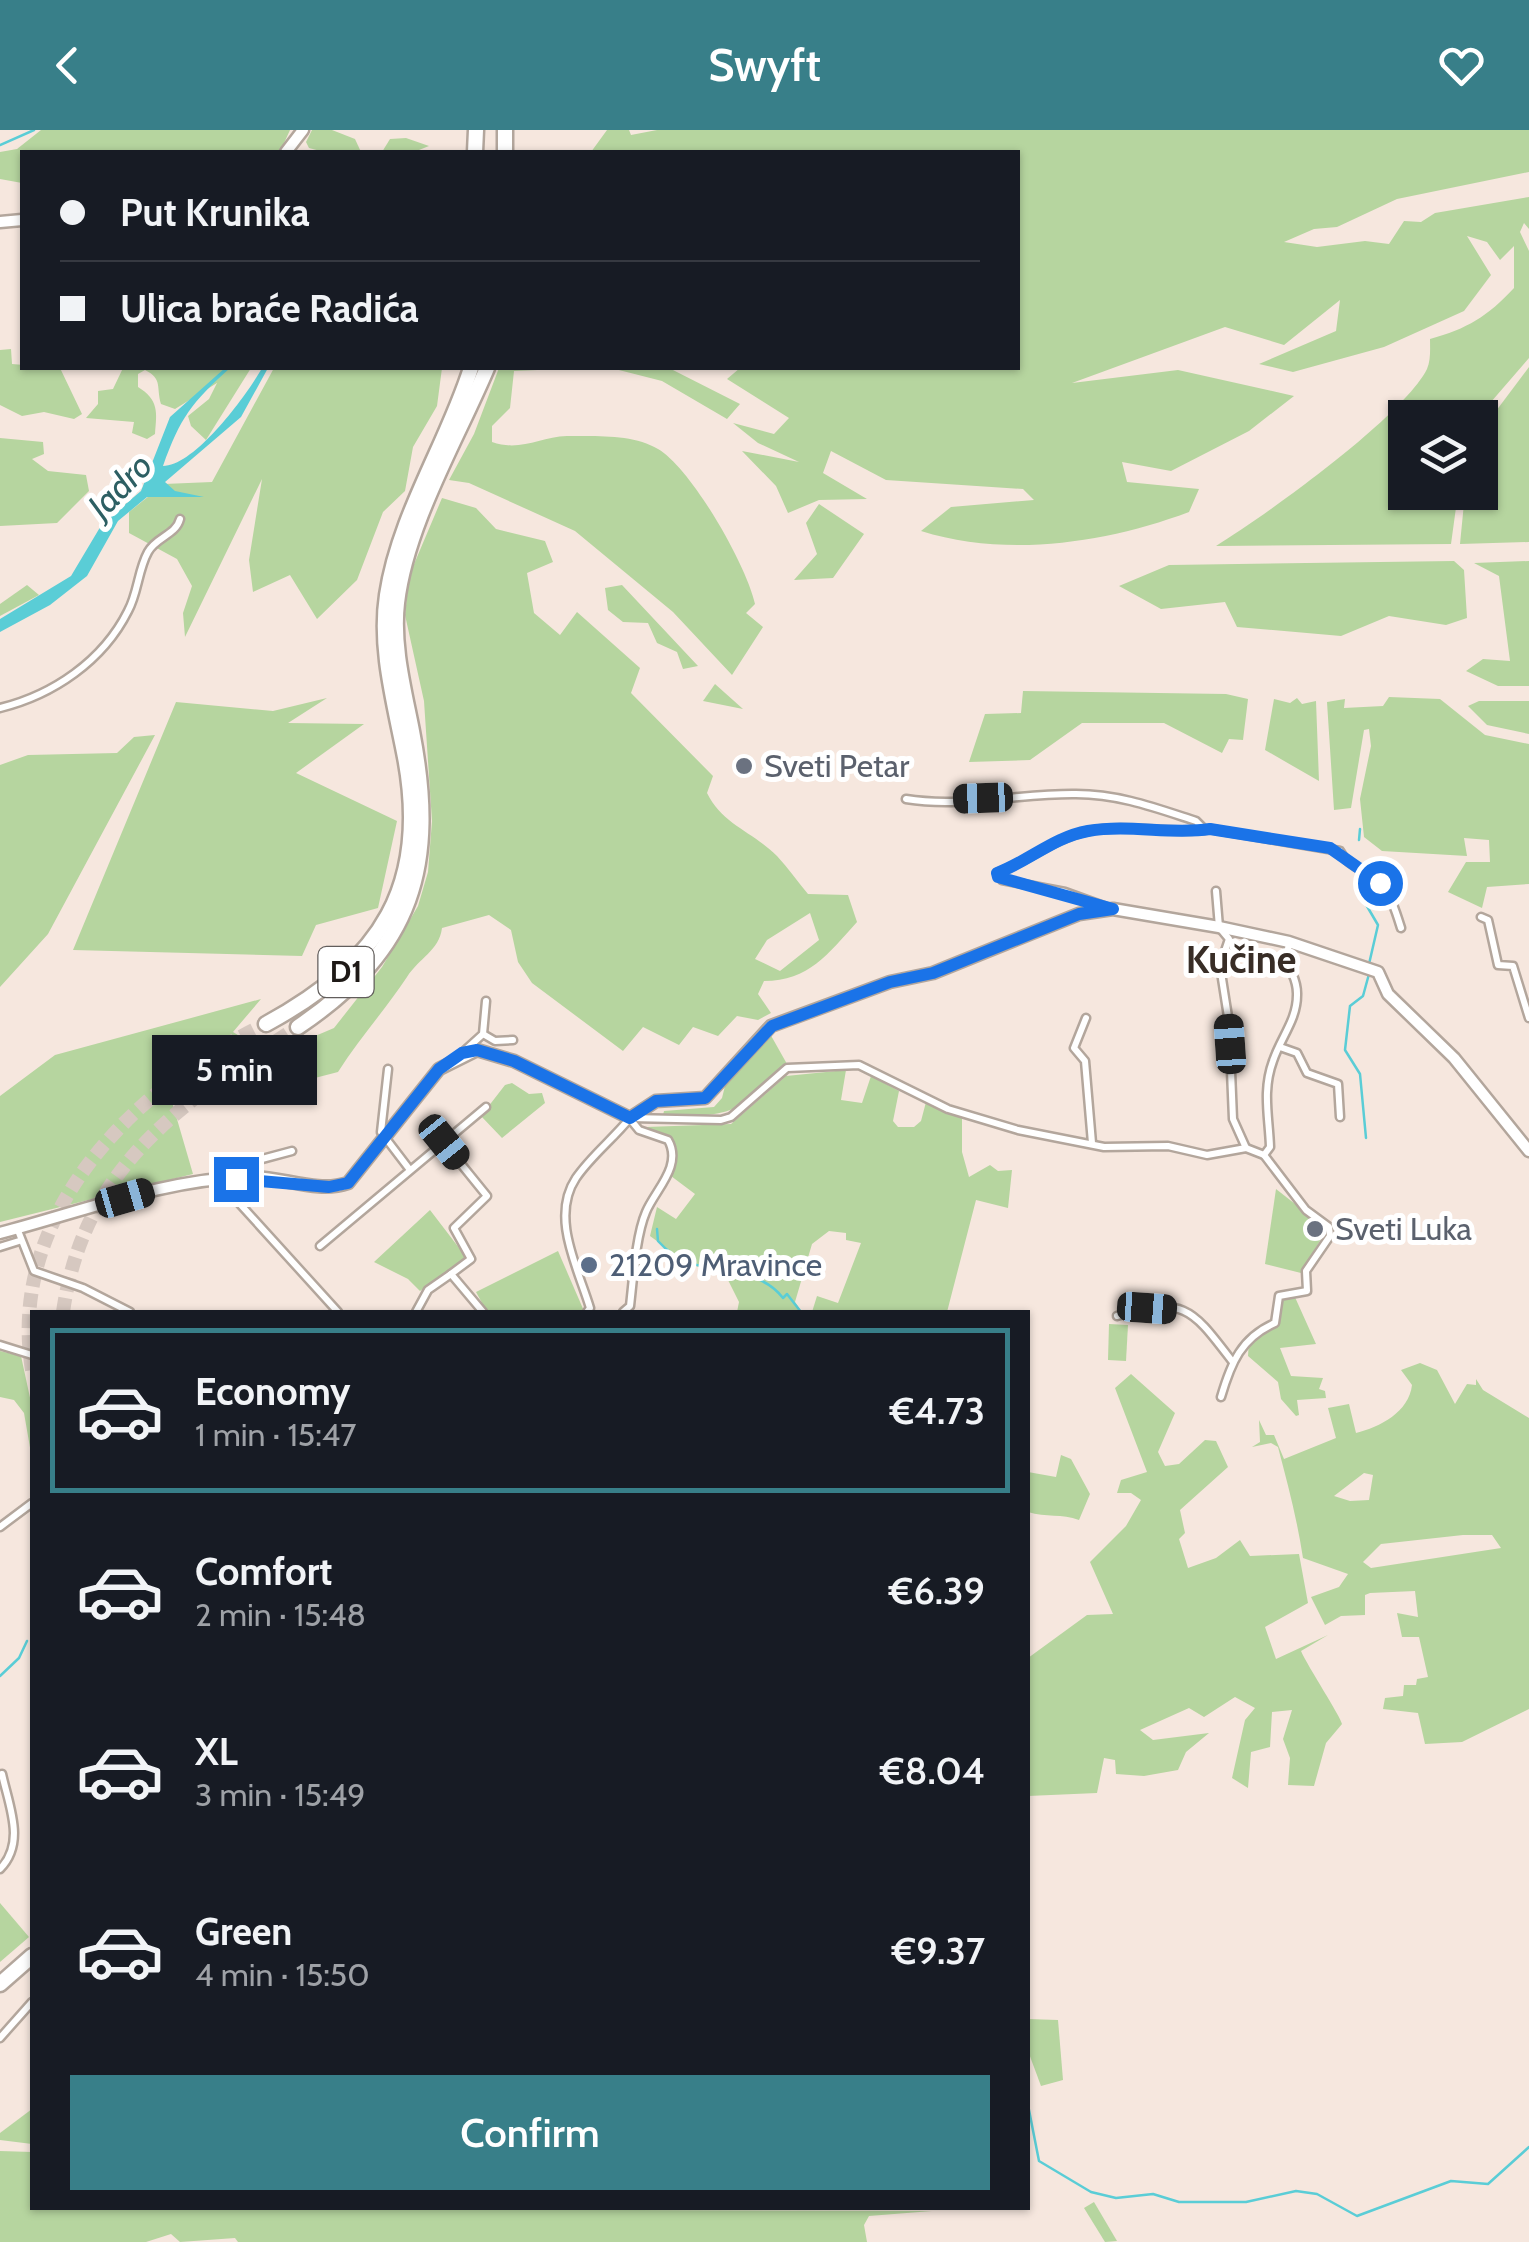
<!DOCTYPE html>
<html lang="en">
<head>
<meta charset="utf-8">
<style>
	body { margin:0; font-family:Cabin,sans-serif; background:#20242c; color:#f1f3f6; height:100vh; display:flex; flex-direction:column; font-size:38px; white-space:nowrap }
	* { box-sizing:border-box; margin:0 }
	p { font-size:32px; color:#9ea1a6 }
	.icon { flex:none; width:55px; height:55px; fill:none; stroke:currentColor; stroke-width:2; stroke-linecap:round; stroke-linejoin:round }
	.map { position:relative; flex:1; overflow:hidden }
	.sheet { position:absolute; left:30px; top:1180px; width:1000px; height:900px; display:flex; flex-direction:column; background:#171b24; border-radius:0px; box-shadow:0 2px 8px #0004 }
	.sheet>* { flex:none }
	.hud { position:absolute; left:20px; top:20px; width:1000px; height:220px; border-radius:0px; box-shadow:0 2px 8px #0004; display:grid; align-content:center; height:220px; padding:0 40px; background:#171b24 }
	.tools { position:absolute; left:1388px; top:270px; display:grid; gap:20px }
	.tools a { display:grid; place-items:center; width:110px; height:110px; border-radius:0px; background:#171b24; box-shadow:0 2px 8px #0004; font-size:50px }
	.end { position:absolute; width:45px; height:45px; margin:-22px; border:12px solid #1a73e8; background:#fff; box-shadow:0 0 0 5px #fff }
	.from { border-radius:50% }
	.bubble { position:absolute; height:70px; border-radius:0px; background:#171b24; box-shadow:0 2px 8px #0004; font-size:32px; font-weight:600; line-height:70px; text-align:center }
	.car { position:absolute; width:30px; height:60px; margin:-30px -15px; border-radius:12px; box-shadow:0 0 8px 2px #0007; background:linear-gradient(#222 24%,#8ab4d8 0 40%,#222 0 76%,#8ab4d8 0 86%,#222 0) }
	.hud b { display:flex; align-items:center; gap:35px; height:95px; font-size:38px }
	.hud b+b { border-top:2px solid #363941 }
	.hud i { width:25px; height:25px; background:#f1f3f6 }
	ul { padding:18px 0 0; list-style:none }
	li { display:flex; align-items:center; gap:30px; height:165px; margin:0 20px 15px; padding:0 20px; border:5px solid transparent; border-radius:0px }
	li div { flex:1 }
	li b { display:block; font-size:38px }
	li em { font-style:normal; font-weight:600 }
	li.current { border-color:#387f89 }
	li>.icon { width:90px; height:90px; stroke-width:1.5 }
	.primary-button { display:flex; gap:20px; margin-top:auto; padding:20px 40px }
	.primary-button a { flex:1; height:115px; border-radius:0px; background:#387f89; color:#fff; font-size:40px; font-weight:600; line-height:115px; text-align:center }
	header { display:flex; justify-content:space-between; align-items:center; height:130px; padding:0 40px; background:#387f89; color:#fff; font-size:45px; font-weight:600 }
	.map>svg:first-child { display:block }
	.green { fill:#b6d59f; fill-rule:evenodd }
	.water { fill:#5acdd6 }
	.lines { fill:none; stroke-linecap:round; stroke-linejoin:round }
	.stream { stroke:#5acdd6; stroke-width:2.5 }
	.highway-tunnel { stroke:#d6c8c0; stroke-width:14; stroke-dasharray:14 7; stroke-linecap:butt }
	.street-casing { stroke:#b3a69c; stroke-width:11 }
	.secondary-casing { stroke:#b3a69c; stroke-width:15 }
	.highway-casing { stroke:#b3a69c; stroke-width:19 }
	.street { stroke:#fff; stroke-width:6 }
	.secondary { stroke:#fff; stroke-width:10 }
	.highway { stroke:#fff; stroke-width:14 }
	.route { stroke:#1a73e8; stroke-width:12 }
	.worship-dot { fill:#6b7280; stroke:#fff; stroke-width:4 }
	.service-dot { fill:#5c6f8a; stroke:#fff; stroke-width:4 }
	.labels { text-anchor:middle; stroke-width:10; stroke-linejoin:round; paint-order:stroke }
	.shield { fill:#fff; stroke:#625e5c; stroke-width:2.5 }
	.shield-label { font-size:30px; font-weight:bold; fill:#1e1916 }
	.worship-label { font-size:32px; fill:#5b616d; stroke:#fff; text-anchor:start }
	.service-label { font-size:32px; fill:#4e5e75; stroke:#fff; text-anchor:start }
	.water-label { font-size:35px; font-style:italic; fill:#2d5f63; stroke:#fff }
	.quarter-label { font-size:38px; font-weight:bold; fill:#382d26; stroke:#fff }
</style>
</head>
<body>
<header><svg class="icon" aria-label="back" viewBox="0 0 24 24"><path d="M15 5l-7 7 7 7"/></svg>Swyft<svg class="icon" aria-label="heart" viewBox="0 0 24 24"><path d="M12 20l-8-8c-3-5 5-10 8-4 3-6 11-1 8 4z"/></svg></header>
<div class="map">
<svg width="1529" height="2112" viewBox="0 0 1529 2112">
	<rect width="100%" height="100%" fill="#f6e7de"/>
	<g class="green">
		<polygon points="41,0 290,0 280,22 22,22 22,53 0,49 0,22 17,19"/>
		<polygon points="312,0 332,0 355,9 361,22 324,22 309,18 306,12"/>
		<path d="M607 0H629L631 5 657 0H1529V42L1397 69 1337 97 1314 99 1284 112 1317 117 1365 111 1389 114 1404 91 1421 92 1435 83 1529 67V99L1524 93 1520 102 1529 121V228L1478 287 1405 288V362L1458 363 1451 414 1216 416C1265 386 1403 287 1427 239 1431 230 1430 218 1430 209 1467 199 1488 186 1514 158V116L1500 130 1487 112 1467 106 1491 145 1464 181 1384 217 1293 242 1259 234 1336 201 1340 170 1284 215 1225 197 1072 253 1178 240 1294 266 1249 301 1171 341 1122 332 1127 352 1199 359 1189 382C1106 413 1007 428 921 401L951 377 1034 370 1023 359 886 350 831 321 823 343 867 369 819 370 788 383 776 356 742 321 799 332 758 313 733 293 774 304 789 288 727 249 740 238H1018V22H591Z"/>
		<polygon points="406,8 429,16 414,22 382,22 390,9"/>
		<polygon points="11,219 12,234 60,238 82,284 74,289 44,282 22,286 0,275 0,220"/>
		<polygon points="1529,237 1529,412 1460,414 1465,363 1480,362 1481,301"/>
		<path d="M123 238H251L206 310 191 296 188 286 209 269 217 253 175 279 161 274C156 257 163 249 145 240L138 244V257C159 270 157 282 155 304L147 309 132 303 134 292 86 288 98 274V261L113 259Z"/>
		<polygon points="274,238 442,238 437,276 413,317 405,361 383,382 357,450 317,489 290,445 253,462 249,430 262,349 185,507 183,483 192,456 177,429 129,403 129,382 164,354 212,352"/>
		<path d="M499 238H585L514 241 510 278 492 296V312C520 322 540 307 567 306 595 306 634 304 658 319 692 339 747 436 755 474L746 483 763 497 732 545 673 482 575 401 469 353 449 350 474 304Z"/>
		<polygon points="611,238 669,238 740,274 727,289 662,251"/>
		<polygon points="0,308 43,312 44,324 32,329 48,341 86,345 89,361 57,393 0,396"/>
		<path d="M442 368 476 378 496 399 545 411 553 432 527 443 534 483 560 505 577 482 640 538 631 563 713 646 707 663C723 695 752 701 777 726 788 738 798 752 808 764L848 765 857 792C828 824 809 851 764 851L758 864 771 883 758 890 737 886 718 906 693 897 679 915 643 897 623 921 532 853 518 832 511 800 489 785 442 798C439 821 419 828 407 847 385 880 359 909 338 942L280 957 239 951 235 932 212 926 172 972 193 1044 0 1092V966L55 925 261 869 233 902 254 915 287 918 334 898 382 837 418 776 428 742 432 691 424 571 405 485 409 446ZM810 783 819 810 780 841 755 829 767 810Z"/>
		<polygon points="819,374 864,404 833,448 794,450 817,424 806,393"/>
		<polygon points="1454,431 1464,440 1467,488 1446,495 1389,486 1341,506 1237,497 1225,472 1161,479 1119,456 1169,435"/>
		<polygon points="1529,431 1529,556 1498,556 1466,541 1483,529 1510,531 1499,446 1474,433"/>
		<polygon points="27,455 39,465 0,486 0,474"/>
		<polygon points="622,455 698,536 683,539 677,522 657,513 648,493 623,492 608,480 605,458"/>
		<polygon points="715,554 743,579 703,571"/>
		<polygon points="1023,561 1226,564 1248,569 1243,610 1229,609 1222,623 1164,593 1082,593 1030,630 969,632 985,584 1021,583"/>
		<polygon points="1389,567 1440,569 1485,605 1529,614 1529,754 1487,757 1482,778 1448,762 1466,732 1490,732 1489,710 1464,708 1467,726 1382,721 1364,707 1360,669 1371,616 1369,599 1364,600 1351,678 1334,680 1327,572 1345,569 1344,578 1383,576"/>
		<polygon points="327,568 288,593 364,594 296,643 397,691 378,778 316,795 302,826 73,820 176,572 273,581"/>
		<polygon points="1297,568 1302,574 1316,571 1319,651 1265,620 1274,569 1290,573"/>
		<polygon points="1479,571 1529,571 1529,604 1487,595 1468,576"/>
		<polygon points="155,605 48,804 0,857 0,635 28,625 117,623 134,607"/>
		<path d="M769 902 787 934C767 945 747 974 730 980 710 988 684 984 663 985L664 981 714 977 722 968 727 948Z"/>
		<polygon points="846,940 841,970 862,973 871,946 899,961 893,991 898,997 914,997 921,991 926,972 962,987 962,1022 969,1047 990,1035 998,1041 1012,1040 1008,1078 976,1070 947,1182 812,1182 817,1166 838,1173 861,1113 846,1110 846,1103 829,1101 812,1114 795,1172 802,1182 737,1182 739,1172 726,1146 687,1133 650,1106 657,1077 676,1089 695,1064 671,1046 675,1027 672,1011 646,997 731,994 786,946"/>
		<polygon points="512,953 529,964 542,963 545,973 502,1008 481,986 505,955"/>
		<polygon points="1276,1059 1327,1099 1301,1143 1265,1134"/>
		<polygon points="430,1080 466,1127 420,1161 408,1149 374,1132"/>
		<polygon points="558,1121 584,1181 487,1182 476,1162"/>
		<polygon points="1294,1165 1316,1214 1280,1218 1291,1246 1323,1248 1319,1259 1325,1261 1326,1268 1297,1270 1299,1285 1296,1286 1281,1269 1278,1252 1248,1226 1249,1211 1278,1191 1281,1168"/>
		<polygon points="1109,1194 1128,1195 1126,1231 1108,1230"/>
		<polygon points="0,1221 21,1226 32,1277 32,1329 24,1283 14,1270 0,1267"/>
		<path d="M1420 1233 1437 1240 1455 1274 1467 1254 1476 1255V1249L1483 1260 1529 1288V1579L1462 1612 1425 1614 1418 1583 1383 1579 1385 1568 1403 1566 1404 1555H1416L1417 1549 1428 1547 1419 1507H1402L1397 1483 1418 1487 1415 1461 1370 1463 1365 1465V1485L1341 1486 1325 1495 1311 1467 1339 1457 1348 1444 1303 1428C1297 1389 1288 1355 1278 1317L1271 1313 1252 1317 1260 1312 1259 1290 1266 1305H1274L1284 1329 1336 1308 1328 1278 1349 1274 1356 1303C1380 1297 1409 1282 1412 1255L1401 1240ZM1364 1343 1373 1345 1369 1370 1350 1371 1334 1366ZM1463 1405H1492L1501 1418 1371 1438 1363 1432 1381 1414Z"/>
		<path d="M1131 1244 1175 1283 1158 1322 1165 1336 1179 1334 1205 1310 1216 1311 1228 1337 1180 1380 1185 1403 1179 1409 1188 1438 1216 1428 1240 1410 1250 1426 1299 1424 1308 1473 1265 1497 1276 1529 1328 1505 1301 1521C1308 1537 1341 1587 1342 1594L1326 1613 1314 1656 1288 1655 1290 1628 1283 1609 1292 1580 1272 1582 1270 1617 1251 1622 1248 1658 1232 1648 1245 1590 1255 1578 1235 1567 1204 1587 1189 1578 1140 1600 1153 1610 1209 1603 1186 1622 1178 1640 1144 1646 1116 1644 1115 1630 1104 1628 1097 1663 1028 1666V1528L1087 1485 1113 1484 1090 1432 1126 1396 1141 1370 1131 1363H1117L1121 1350 1147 1342 1115 1258Z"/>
		<path d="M1061 1325 1071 1329 1090 1364 1079 1390C1062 1383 1046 1388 1028 1382V1342L1056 1347Z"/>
		<polygon points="0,1773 29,1807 0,1832"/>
		<polygon points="1028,1889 1058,1890 1063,1950 1041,1956 1028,1921"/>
		<polygon points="32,1979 32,2014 0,2010 0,2003"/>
		<polygon points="0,2021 32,2022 32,2078 932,2081 869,2086 864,2095 867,2112 238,2112 235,2108 180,2112 171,2104 146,2112 0,2112"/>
		<polygon points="1094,2072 1117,2111 1105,2112 1084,2078"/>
	</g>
	<path class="water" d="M225 238H230C192 272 180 288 163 336 195 336 247 265 262 238H268L241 287 165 352 175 361 204 367H147L118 391 87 446 50 475 0 502V489L71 446 102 394 141 361 170 287Z"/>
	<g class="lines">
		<g class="stream">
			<polyline points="0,15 34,0"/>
			<polyline points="1359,710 1360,699"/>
			<polyline points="1358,751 1361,766 1378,795 1369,834"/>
			<polyline points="1366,1008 1360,944 1345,920 1350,876 1363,866 1369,844"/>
			<path d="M657 1099 658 1111C696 1154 752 1128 783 1168L787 1164 801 1182"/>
			<polyline points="0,1546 19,1528 27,1511"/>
			<polyline points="1028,1975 1039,2031 1091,2062 1116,2068 1153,2064 1179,2072 1246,2072 1296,2061 1317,2064 1357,2086 1451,2051 1488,2054 1529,2017"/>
		</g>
		<g class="highway-tunnel">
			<path d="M63 1182C84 1035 183 972 298 897"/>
			<path d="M32 1240C6 1084 136 955 266 894"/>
		</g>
		<g class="street-casing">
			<g id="street">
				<path d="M0 578C53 565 103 531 128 481 138 463 138 440 148 422 156 407 176 405 180 389"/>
				<path d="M906 669C962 678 1021 663 1076 664 1119 664 1156 678 1196 691L1204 699"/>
				<path d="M1112 779 1065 762 1002 750 997 743C1029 731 1054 708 1088 701 1129 693 1172 705 1210 699L1340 721C1347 737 1367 740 1379 752 1391 765 1396 782 1401 798"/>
				<polyline points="1481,787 1488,790 1498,835 1513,836 1529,888"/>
				<polyline points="1086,888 1074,918 1085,931 1092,1013"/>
				<polyline points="483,904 495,911 513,910"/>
				<polyline points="1280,917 1297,923 1307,943 1338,954 1340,987"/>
				<polyline points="462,923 483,904 486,871"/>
				<polyline points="388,939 381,1002 410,1040"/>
				<polyline points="631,988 721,990 731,987 787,938 859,935 948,979 1018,1000 1104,1017 1168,1016 1207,1025 1246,1018 1233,989 1229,893 1220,836 1229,809 1219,797 1216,761"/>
				<polyline points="444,1013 487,1066 454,1098 471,1129 451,1144 483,1182"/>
				<path d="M1264 1025 1270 1017C1269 987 1262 961 1273 931 1281 907 1297 890 1297 865 1298 843 1283 840 1289 813"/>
				<polyline points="236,1048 251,1032 292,1021"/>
				<polyline points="214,1052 230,1063 338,1182"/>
				<polyline points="17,1098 34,1141 83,1158 130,1182"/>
				<polyline points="320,1116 486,977"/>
				<polyline points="0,1117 19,1111"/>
				<polyline points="416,1182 428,1160 451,1144"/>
				<path d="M587 1182 590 1178C578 1138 550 1087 576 1048 591 1026 613 1009 630 988"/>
				<path d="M623 1182 630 1176C633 1150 636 1105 646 1082 655 1060 683 1036 668 1010L639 1000 630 989"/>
				<path d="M1117 1186C1185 1166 1192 1179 1232 1231"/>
				<polyline points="0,1215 32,1225"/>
				<path d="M1221 1267C1231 1233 1241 1208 1275 1193L1279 1166 1307 1161 1306 1141 1330 1106 1329 1097 1306 1080 1264 1025 1246 1018"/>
				<polyline points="0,1397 32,1373"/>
				<path d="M0 1739C26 1713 9 1676 2 1644"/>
				<polyline points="0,1908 32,1872"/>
			</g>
		</g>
		<g class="secondary-casing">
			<g id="secondary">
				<polyline points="286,22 303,0"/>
				<polyline points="0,92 22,90"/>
				<path d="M0 1103C81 1082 164 1049 249 1047 281 1046 317 1064 348 1053L439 939 477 920 514 931 630 988 656 971 705 968 771 896 890 852 933 843 1079 784 1113 779 1219 797 1289 812 1378 842 1388 864 1454 928 1529 1021"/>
			</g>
		</g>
		<g class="highway-casing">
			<g id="highway">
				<polyline points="505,0 505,22"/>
				<polyline points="475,22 476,0"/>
				<path d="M266 894C381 832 431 755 404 622 394 571 379 517 387 465 399 385 447 314 471 238"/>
				<path d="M298 897C414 819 438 735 412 601 404 560 392 515 397 473 406 395 457 309 487 238"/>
				<polyline points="0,1854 32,1826"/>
			</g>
		</g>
		<use href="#street" class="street"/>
		<use href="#secondary" class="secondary"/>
		<use href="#highway" class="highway"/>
	</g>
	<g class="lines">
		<path class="route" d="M236 1049 329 1057 348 1053 439 939 462 923 477 920 514 931 630 988 656 971 705 968 772 896 890 852 933 843 1079 784 1113 779 998 747 997 743C1029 731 1054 707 1088 701 1129 694 1172 705 1210 699L1330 718 1380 753"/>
	</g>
	<g class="worship-dot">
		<circle cx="744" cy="636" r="10"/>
		<circle cx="1315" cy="1099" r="10"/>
	</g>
	<circle class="service-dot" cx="589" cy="1135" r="10"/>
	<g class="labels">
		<rect class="shield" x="318.5" y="817" width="55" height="50" rx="8"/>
		<g class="shield-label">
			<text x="346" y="852">D1</text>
		</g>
		<g class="worship-label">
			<text x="764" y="647">Sveti Petar</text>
			<text x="1335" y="1110">Sveti Luka</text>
		</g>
		<g class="service-label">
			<text x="609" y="1146">21209 Mravince</text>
		</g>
		<g class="water-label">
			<text transform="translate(120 356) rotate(-46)" y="12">Jadro</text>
		</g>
		<g class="quarter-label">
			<text x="1241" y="843">Kučine</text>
		</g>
	</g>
</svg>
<div class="tools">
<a><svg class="icon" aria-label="layers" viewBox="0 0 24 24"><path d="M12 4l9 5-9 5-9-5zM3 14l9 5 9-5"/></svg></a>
</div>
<i class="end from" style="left:1380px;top:753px"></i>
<i class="end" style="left:236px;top:1049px"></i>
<div class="bubble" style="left:152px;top:905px;width:165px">5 min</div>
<i class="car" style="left:983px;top:668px;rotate:268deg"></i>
<i class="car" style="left:1230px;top:914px;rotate:356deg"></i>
<i class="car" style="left:444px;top:1012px;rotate:141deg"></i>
<i class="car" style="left:125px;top:1068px;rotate:74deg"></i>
<i class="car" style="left:1147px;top:1178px;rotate:94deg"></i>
<div class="hud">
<b><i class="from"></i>Put Krunika</b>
<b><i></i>Ulica braće Radića</b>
</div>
<section class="sheet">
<ul>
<li class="current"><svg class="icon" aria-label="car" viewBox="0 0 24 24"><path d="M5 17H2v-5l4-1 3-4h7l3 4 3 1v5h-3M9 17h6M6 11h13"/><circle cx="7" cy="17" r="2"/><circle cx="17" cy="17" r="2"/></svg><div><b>Economy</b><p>1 min · 15:47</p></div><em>€4.73</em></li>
<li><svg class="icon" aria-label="car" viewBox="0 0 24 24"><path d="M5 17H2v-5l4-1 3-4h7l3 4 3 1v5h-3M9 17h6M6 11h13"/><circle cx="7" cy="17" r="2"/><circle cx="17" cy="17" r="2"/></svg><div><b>Comfort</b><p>2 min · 15:48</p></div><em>€6.39</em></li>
<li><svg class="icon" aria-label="car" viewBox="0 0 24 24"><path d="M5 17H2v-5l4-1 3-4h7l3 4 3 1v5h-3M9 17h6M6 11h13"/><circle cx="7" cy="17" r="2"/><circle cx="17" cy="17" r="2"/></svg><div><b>XL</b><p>3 min · 15:49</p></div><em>€8.04</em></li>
<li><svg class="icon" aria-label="car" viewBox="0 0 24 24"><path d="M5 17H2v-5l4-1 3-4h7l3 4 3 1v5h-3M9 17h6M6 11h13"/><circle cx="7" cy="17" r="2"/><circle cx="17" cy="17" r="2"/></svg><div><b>Green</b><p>4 min · 15:50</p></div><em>€9.37</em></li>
</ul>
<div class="primary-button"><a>Confirm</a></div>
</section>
</div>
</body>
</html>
